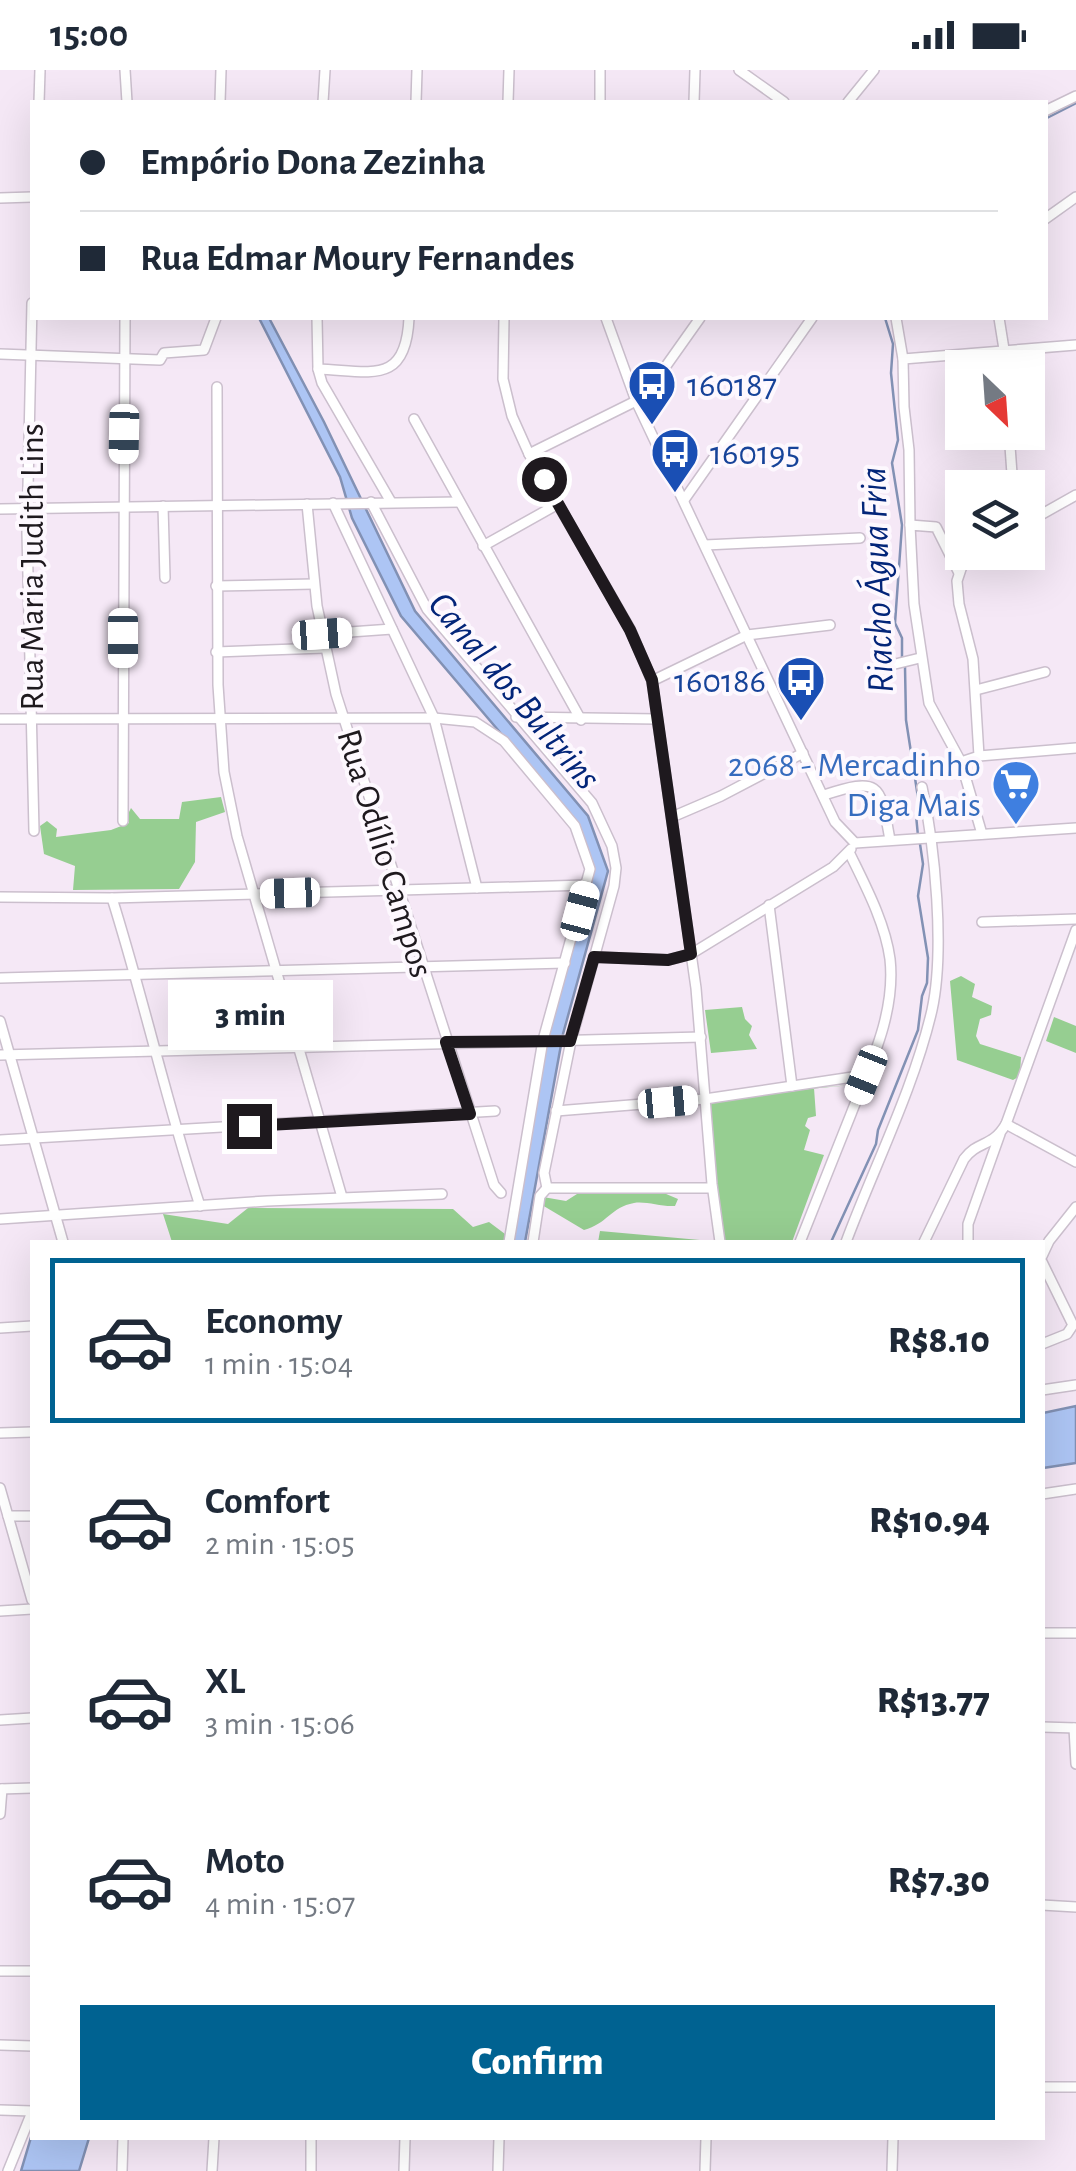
<!DOCTYPE html>
<html lang="en">
<head>
<meta charset="utf-8">
<style>
	body { margin:0; font-family:"Alegreya Sans",sans-serif; background:#f6f6f7; color:#1f2937; height:100vh; display:flex; flex-direction:column; font-size:38px; white-space:nowrap }
	* { box-sizing:border-box; margin:0 }
	p { font-size:32px; color:#747a83 }
	.icon { flex:none; width:55px; height:55px; fill:none; stroke:currentColor; stroke-width:2; stroke-linecap:round; stroke-linejoin:round }
	.map { position:relative; flex:1; overflow:hidden }
	.details { position:absolute; left:30px; top:1170px; width:1015px; height:900px; display:flex; flex-direction:column; background:#fff; border-radius:0px; box-shadow:0 10px 40px #0002 }
	.details>* { flex:none }
	.top-card { position:absolute; left:30px; top:30px; width:1018px; height:220px; border-radius:0px; box-shadow:0 10px 40px #0002; display:grid; align-content:center; height:220px; padding:0 50px; background:#fff }
	.needle { width:65px; rotate:155deg }
	.controls { position:absolute; left:945px; top:280px; display:grid; gap:20px }
	.controls a { display:grid; place-items:center; width:100px; height:100px; border-radius:0px; background:#fff; box-shadow:0 10px 40px #0002; font-size:50px }
	.end { position:absolute; width:45px; height:45px; margin:-22px; border:12px solid #1e191e; background:#fff; box-shadow:0 0 0 5px #fff }
	.from { border-radius:50% }
	.bubble { position:absolute; height:70px; border-radius:0px; background:#fff; box-shadow:0 10px 40px #0002; font-size:32px; font-weight:800; line-height:70px; text-align:center }
	.car { position:absolute; width:30px; height:60px; margin:-30px -15px; border-radius:12px; box-shadow:0 0 8px 2px #0007; background:linear-gradient(#fff 24%,#345 0 40%,#fff 0 76%,#345 0 86%,#fff 0) }
	.top-card b { display:flex; align-items:center; gap:35px; height:95px; font-size:38px }
	.top-card b+b { border-top:2px solid #e0e1e3 }
	.top-card i { width:25px; height:25px; background:#1f2937 }
	ul { padding:18px 0 0; list-style:none }
	li { display:flex; align-items:center; gap:30px; height:165px; margin:0 20px 15px; padding:0 30px; border:5px solid transparent; border-radius:0px }
	li div { flex:1 }
	li b { display:block; font-size:38px }
	li em { font-style:normal; font-weight:800 }
	li.on { border-color:#006291 }
	li>.icon { width:90px; height:90px; stroke-width:1.5 }
	.cta { display:flex; gap:20px; margin-top:auto; padding:20px 50px }
	.cta a { flex:1; height:115px; border-radius:0px; background:#006291; color:#fff; font-size:40px; font-weight:800; line-height:115px; text-align:center }
	.status { display:flex; justify-content:space-between; align-items:center; height:70px; padding:0 50px; background:#fff; direction:ltr }
	.status svg { height:28px; fill:currentColor }
	.map>svg:first-child { display:block }
	.green { fill:#96ce91 }
	.water { fill:#adc5f4; stroke:#8291b4; stroke-width:2.5 }
	.lines { fill:none; stroke-linecap:round; stroke-linejoin:round }
	.stream { stroke:#8291b4; stroke-width:2.5 }
	.minor-casing { stroke:#cbbfcd; stroke-width:12 }
	.minor { stroke:#fff; stroke-width:9 }
	.route { stroke:#1e191e; stroke-width:12 }
	.labels { text-anchor:middle; stroke-width:8; stroke-linejoin:round; paint-order:stroke }
	.transit-label { font-size:35px; fill:#164399; stroke:#fdf8fe; text-anchor:start }
	.street-label { font-size:35px; fill:#1e191e; stroke:#fdf8fe }
	.shop-label { font-size:35px; fill:#366cbe; stroke:#fdf8fe; text-anchor:end }
	.water-label { font-size:38px; font-style:italic; fill:#032579; stroke:#fdf8fe }
</style>
</head>
<body>
<div class="status"><b>15:00</b><svg viewBox="0 0 49 12"><path d="M0 12V9h3v3zM5 12V6h3v6zM10 12V3h3v9zM15 12V0h3v12zM26 1h20v11H26zM47 4h2v5h-2z"/></svg></div>
<div class="map">
<svg width="1076" height="2101" viewBox="0 0 1076 2101">
	<rect width="100%" height="100%" fill="#f5e8f6"/>
	<g class="green">
		<polygon points="221,727 225,742 196,752 195,792 179,819 73,820 75,796 44,784 40,756 47,751 57,759 56,767 111,760 129,753 127,746 131,738 140,749 179,749 182,732"/>
		<polygon points="961,906 975,914 972,927 992,936 991,945 980,949 976,966 980,974 1021,987 1020,1006 1013,1010 957,990 950,911"/>
		<polygon points="742,937 745,949 752,956 749,965 757,979 711,983 705,940"/>
		<polygon points="1054,947 1076,956 1076,983 1046,971"/>
		<polygon points="851,1015 814,1018 816,1046 808,1048 805,1056 810,1060 804,1080 824,1085 792,1172 722,1172 705,1029"/>
		<path d="M625 1118H652L678 1129 675 1136C661 1137 646 1131 634 1133 611 1137 607 1154 584 1160L542 1135 543 1127 566 1131 577 1124Z"/>
		<polygon points="248,1138 453,1139 473,1157 489,1152 505,1164 504,1172 172,1172 163,1144 228,1154"/>
		<polygon points="600,1161 711,1171 598,1172"/>
	</g>
	<g class="water">
		<polygon points="259,248 269,248 324,352 415,541 588,746 608,801 563,964 525,1172 511,1172 548,964 593,801 578,754 401,546 352,448 340,407"/>
		<polygon points="1076,1336 1076,1393 1043,1398 1043,1343"/>
		<polygon points="32,2064 32,2068 89,2068 79,2101 21,2101"/>
	</g>
	<g class="lines">
		<g class="stream">
			<polyline points="1045,49 1076,33"/>
			<polyline points="885,248 893,274 891,303 898,370 892,393 902,455 895,553 902,568 902,590"/>
			<polyline points="905,597 906,650 919,734 916,745 918,766"/>
			<polyline points="831,1172 876,1074 878,1060 918,960 922,926 927,913 928,888 918,826 923,794 920,774"/>
		</g>
		<g class="minor-casing">
			<g id="minor">
				<polyline points="125,0 127,32"/>
				<polyline points="739,0 784,32"/>
				<polyline points="39,32 40,0"/>
				<polyline points="220,32 221,0"/>
				<polyline points="323,32 325,0"/>
				<polyline points="416,32 417,0"/>
				<polyline points="508,32 509,0"/>
				<polyline points="600,32 600,0"/>
				<polyline points="694,32 695,0"/>
				<polyline points="848,32 874,0"/>
				<polyline points="1045,41 1076,26"/>
				<polyline points="0,128 32,127"/>
				<polyline points="1045,149 1076,127"/>
				<polyline points="32,233 27,463 34,761"/>
				<polyline points="317,248 318,299 322,313 391,432"/>
				<polyline points="504,248 503,309 512,346 529,384 630,559 652,611 696,918 712,1114 720,1172"/>
				<polyline points="606,248 636,331 835,752 855,773"/>
				<polyline points="896,248 903,289 904,337 909,380 910,455"/>
				<polyline points="999,248 1007,298"/>
				<polyline points="0,284 160,290 164,283 204,280 216,248"/>
				<polyline points="903,289 1076,275"/>
				<path d="M318 299C371 301 406 316 409 248"/>
				<polyline points="217,317 218,615 224,702 237,766 342,1127"/>
				<polyline points="414,349 581,650"/>
				<polyline points="1009,362 1013,418"/>
				<polyline points="529,384 636,331 649,320 700,248"/>
				<polyline points="684,430 812,248"/>
				<polyline points="371,432 427,539 592,733 612,776 616,798 614,816 571,971 544,1103 547,1118"/>
				<polyline points="333,433 434,648 477,818"/>
				<polyline points="307,434 317,536 336,624 494,1115 501,1123"/>
				<polyline points="163,436 165,508"/>
				<polyline points="0,439 459,432"/>
				<polyline points="1028,452 1076,425"/>
				<polyline points="705,475 860,468"/>
				<polyline points="483,476 558,434"/>
				<polyline points="959,503 936,457 910,455 914,534 929,633 961,692 982,764"/>
				<polyline points="216,516 314,514"/>
				<polyline points="322,564 392,559"/>
				<polyline points="216,582 324,578"/>
				<polyline points="887,596 920,588"/>
				<polyline points="652,611 747,565 830,555"/>
				<polyline points="976,620 1045,602"/>
				<polyline points="516,647 657,649"/>
				<polyline points="0,649 434,648 475,652 504,671 575,756 590,799 543,970 509,1172"/>
				<polyline points="979,686 1076,678"/>
				<polyline points="961,692 979,686 973,589 959,534 957,511 962,496 974,482"/>
				<path d="M824 725C882 706 880 715 890 770"/>
				<polyline points="672,747 721,726 803,683"/>
				<polyline points="123,751 125,248"/>
				<polyline points="855,773 1076,758"/>
				<polyline points="0,827 112,828 587,815"/>
				<path d="M112 828C144 930 167 1034 200 1136"/>
				<polyline points="769,835 792,1016"/>
				<polyline points="982,852 1076,849"/>
				<polyline points="594,887 668,890 691,884 833,797 851,779"/>
				<polyline points="0,908 565,893"/>
				<polyline points="0,951 63,1172"/>
				<polyline points="0,985 701,967"/>
				<polyline points="556,1041 705,1029 866,1005"/>
				<polyline points="1006,1054 1076,1092"/>
				<polyline points="0,1070 495,1041"/>
				<polyline points="547,1118 712,1118"/>
				<polyline points="0,1149 267,1131 442,1124"/>
				<polyline points="533,1172 540,1126 547,1118"/>
				<path d="M800 1172C817 1130 834 1087 851 1044 870 995 896 943 890 889 885 852 865 815 849 782"/>
				<path d="M846 1172C874 1097 914 1018 932 940 945 880 935 777 922 717"/>
				<path d="M924 1172 964 1089C978 1070 992 1078 1006 1054L1076 860"/>
				<polyline points="968,1172 968,1154 1000,1064"/>
				<polyline points="1042,1186 1049,1171 1076,1137"/>
				<polyline points="1042,1192 1073,1255 1067,1264 1042,1274"/>
				<polyline points="0,1258 32,1256"/>
				<polyline points="1042,1320 1076,1315"/>
				<polyline points="0,1363 32,1362"/>
				<polyline points="0,1418 32,1530"/>
				<polyline points="1042,1424 1076,1419"/>
				<polyline points="8,1446 32,1446"/>
				<polyline points="0,1541 32,1539"/>
				<polyline points="1042,1563 1076,1563"/>
				<polyline points="0,1650 32,1648"/>
				<polyline points="1042,1657 1076,1658"/>
				<polyline points="1074,1658 1076,1694"/>
				<polyline points="0,1719 32,1718"/>
				<polyline points="0,1744 2,1719"/>
				<polyline points="1042,1835 1076,1837"/>
				<polyline points="0,1901 32,1901"/>
				<polyline points="0,1975 32,1976"/>
				<polyline points="1042,2017 1076,2017"/>
				<polyline points="0,2040 32,2041"/>
				<polyline points="8,2101 32,2042"/>
				<polyline points="122,2101 123,2068"/>
				<polyline points="212,2101 214,2068"/>
				<polyline points="311,2101 311,2068"/>
				<polyline points="404,2101 405,2068"/>
				<polyline points="498,2101 499,2068"/>
				<polyline points="705,2101 706,2068"/>
				<polyline points="892,2101 893,2068"/>
			</g>
		</g>
		<use href="#minor" class="minor"/>
	</g>
	<g class="lines">
		<polyline class="route" points="249,1056 470,1044 446,972 570,971 594,887 668,890 691,884 652,610 630,560 544,409"/>
	</g>
	<defs>
		<g id="bus-pin" transform="scale(2.5)"><path d="M0 17L-7.5 6A9.5 9.5 0 1 1 7.5 6Z" fill="#1a4fb4" stroke="#fdf8fe"/><path d="M-5-6H5V4H4V6H2V4H-2V6H-4V4H-5ZM-3.5-4V0h7V-4ZM-3.5 1.2v1.5H-2V1.2ZM2 1.2v1.5H3.5V1.2Z" fill="#fff"/></g>
		<g id="supermarket-pin" transform="scale(2.5)"><path d="M0 17L-7.5 6A9.5 9.5 0 1 1 7.5 6Z" fill="#3f7fe0" stroke="#fdf8fe"/><path d="M-6-5.5h2.5l.6 2H6L4.5 2H-2.5L-4.4-4H-6ZM-1.5 3.2a1.3 1.3 0 1 0 .1 0ZM3 3.2a1.3 1.3 0 1 0 .1 0Z" fill="#fff"/></g>
	</defs>
	<g fill-rule="evenodd">
		<use href="#bus-pin" x="652" y="314"/>
		<use href="#bus-pin" x="675" y="382"/>
		<use href="#bus-pin" x="801" y="610"/>
		<use href="#supermarket-pin" x="1016" y="714"/>
	</g>
	<g class="labels">
		<g class="transit-label">
			<text x="687" y="326">160187</text>
			<text x="710" y="394">160195</text>
			<text x="766" y="622" text-anchor="end">160186</text>
		</g>
		<g class="street-label">
			<text transform="translate(31 497) rotate(-90)" y="12">Rua Maria Judith Lins</text>
			<text transform="translate(386 783) rotate(73)" y="12">Rua Odílio Campos</text>
		</g>
		<g class="shop-label">
			<text x="981" y="706">2068 - Mercadinho<tspan x="981" dy="40">Diga Mais</tspan></text>
		</g>
		<g class="water-label">
			<text transform="translate(876 510) rotate(-92)" y="13">Riacho Água Fria</text>
			<text transform="translate(515 620) rotate(50)" y="13">Canal dos Bultrins</text>
		</g>
	</g>
</svg>
<div class="controls">
<a><svg class="needle" viewBox="-14 -14 28 28"><path d="M0-13l5 13h-10z" fill="#e53935"/><path d="M0 13l5-13h-10z" fill="#747a83"/></svg></a>
<a><svg class="icon" aria-label="layers" viewBox="0 0 24 24"><path d="M12 4l9 5-9 5-9-5zM3 14l9 5 9-5"/></svg></a>
</div>
<i class="end from" style="left:544px;top:409px"></i>
<i class="end" style="left:249px;top:1056px"></i>
<div class="bubble" style="left:168px;top:910px;width:165px">3 min</div>
<i class="car" style="left:124px;top:364px;rotate:181deg"></i>
<i class="car" style="left:322px;top:564px;rotate:86deg"></i>
<i class="car" style="left:123px;top:568px;rotate:180deg"></i>
<i class="car" style="left:290px;top:823px;rotate:268deg"></i>
<i class="car" style="left:580px;top:841px;rotate:15deg"></i>
<i class="car" style="left:866px;top:1005px;rotate:202deg"></i>
<i class="car" style="left:668px;top:1032px;rotate:85deg"></i>
<div class="top-card">
<b><i class="from"></i>Empório Dona Zezinha</b>
<b><i></i>Rua Edmar Moury Fernandes</b>
</div>
<section class="details">
<ul>
<li class="on"><svg class="icon" aria-label="car" viewBox="0 0 24 24"><path d="M5 17H2v-5l4-1 3-4h7l3 4 3 1v5h-3M9 17h6M6 11h13"/><circle cx="7" cy="17" r="2"/><circle cx="17" cy="17" r="2"/></svg><div><b>Economy</b><p>1 min · 15:04</p></div><em>R$8.10</em></li>
<li><svg class="icon" aria-label="car" viewBox="0 0 24 24"><path d="M5 17H2v-5l4-1 3-4h7l3 4 3 1v5h-3M9 17h6M6 11h13"/><circle cx="7" cy="17" r="2"/><circle cx="17" cy="17" r="2"/></svg><div><b>Comfort</b><p>2 min · 15:05</p></div><em>R$10.94</em></li>
<li><svg class="icon" aria-label="car" viewBox="0 0 24 24"><path d="M5 17H2v-5l4-1 3-4h7l3 4 3 1v5h-3M9 17h6M6 11h13"/><circle cx="7" cy="17" r="2"/><circle cx="17" cy="17" r="2"/></svg><div><b>XL</b><p>3 min · 15:06</p></div><em>R$13.77</em></li>
<li><svg class="icon" aria-label="car" viewBox="0 0 24 24"><path d="M5 17H2v-5l4-1 3-4h7l3 4 3 1v5h-3M9 17h6M6 11h13"/><circle cx="7" cy="17" r="2"/><circle cx="17" cy="17" r="2"/></svg><div><b>Moto</b><p>4 min · 15:07</p></div><em>R$7.30</em></li>
</ul>
<div class="cta"><a>Confirm</a></div>
</section>
</div>
</body>
</html>
